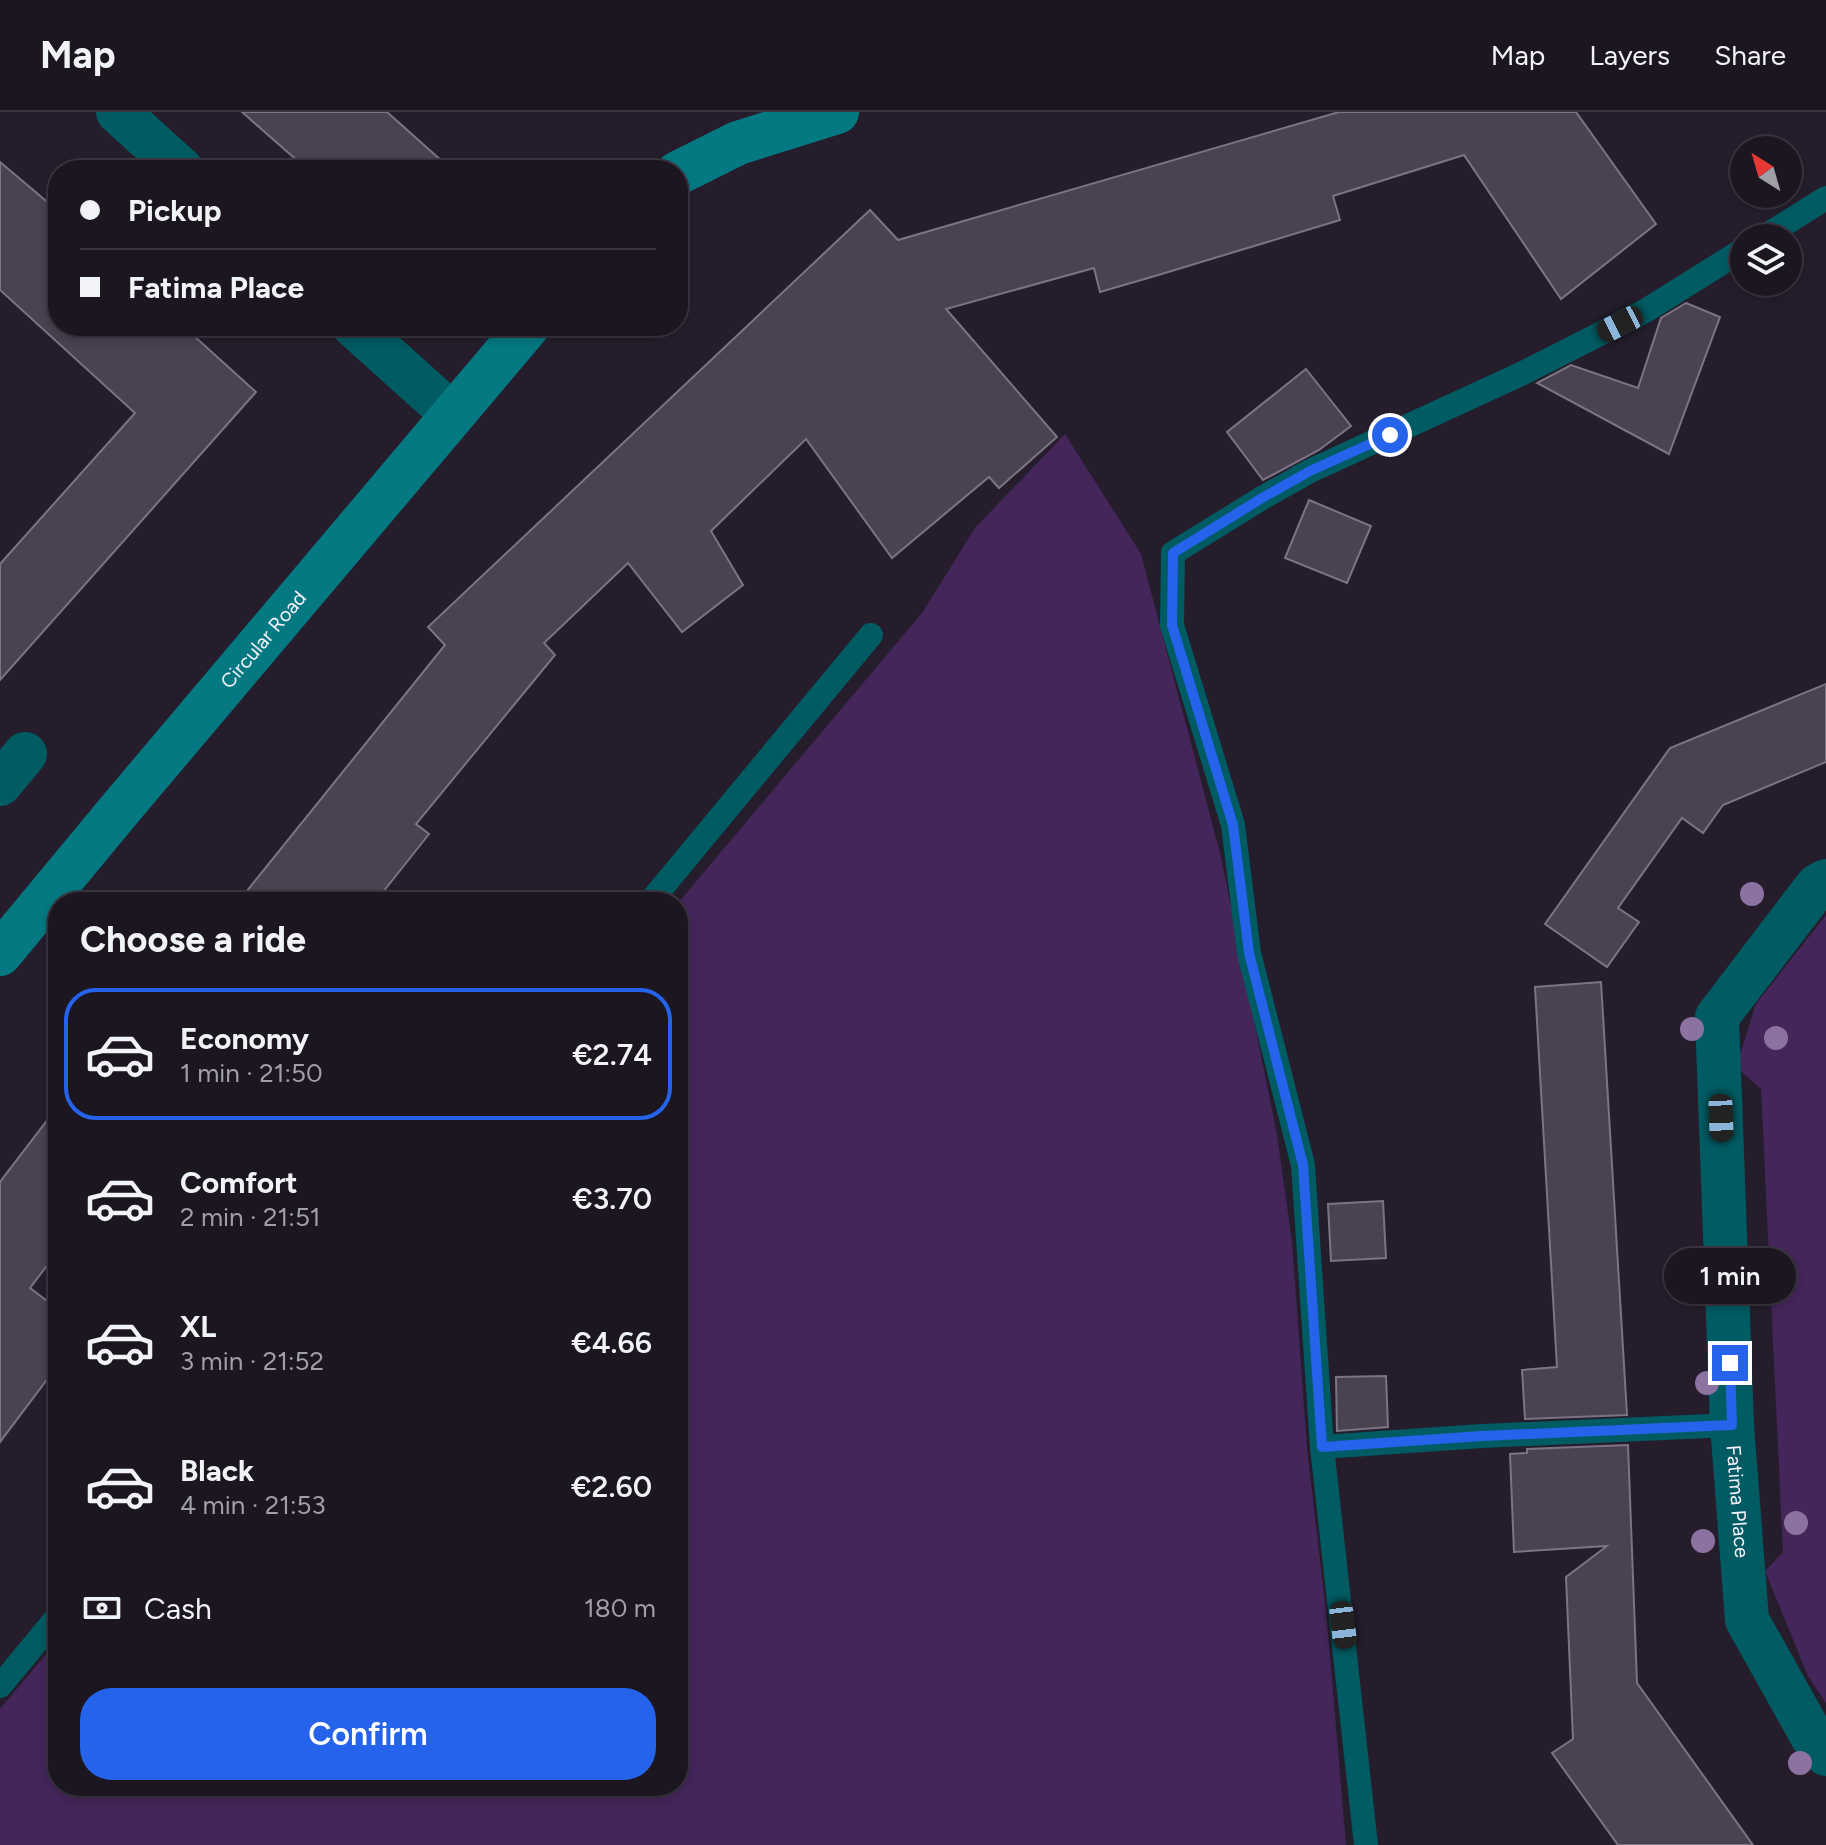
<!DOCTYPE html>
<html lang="en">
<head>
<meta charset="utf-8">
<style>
	body { margin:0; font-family:Figtree,sans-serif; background:#29232e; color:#f1f3f6; height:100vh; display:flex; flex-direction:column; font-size:30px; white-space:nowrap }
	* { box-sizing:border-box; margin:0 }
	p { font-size:26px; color:#a09fa5 }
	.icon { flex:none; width:44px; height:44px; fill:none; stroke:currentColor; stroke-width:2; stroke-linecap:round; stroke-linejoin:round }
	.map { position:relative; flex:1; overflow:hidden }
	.details { position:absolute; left:48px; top:780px; width:640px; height:904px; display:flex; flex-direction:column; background:#1c1621; border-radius:32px; box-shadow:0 4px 12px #0003,0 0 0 2px #3a353f }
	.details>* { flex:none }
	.hud { position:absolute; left:48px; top:48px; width:640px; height:176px; border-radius:32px; box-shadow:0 4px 12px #0003,0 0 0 2px #3a353f; display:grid; align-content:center; height:176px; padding:0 32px; background:#1c1621 }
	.needle { width:52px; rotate:323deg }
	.tools { position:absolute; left:1730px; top:24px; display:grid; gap:16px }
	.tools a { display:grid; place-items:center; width:72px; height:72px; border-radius:50%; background:#1c1621; box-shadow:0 4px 12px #0003,0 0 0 2px #3a353f; font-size:40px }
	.end { position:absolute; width:36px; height:36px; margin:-18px; border:10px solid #2563eb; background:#fff; box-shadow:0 0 0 4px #fff }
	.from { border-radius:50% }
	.bubble { position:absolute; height:56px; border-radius:28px; background:#1c1621; box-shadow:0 4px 12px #0003,0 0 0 2px #3a353f; font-size:26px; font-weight:600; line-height:56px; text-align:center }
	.car { position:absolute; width:24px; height:48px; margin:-24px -12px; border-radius:10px; box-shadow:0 0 6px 2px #0007; background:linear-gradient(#222 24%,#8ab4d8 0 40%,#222 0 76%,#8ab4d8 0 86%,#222 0) }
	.hud b { display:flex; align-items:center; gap:28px; height:76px; font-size:30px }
	.hud b+b { border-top:2px solid #3a353f }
	.hud i { width:20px; height:20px; background:#f1f3f6 }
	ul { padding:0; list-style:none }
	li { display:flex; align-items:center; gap:24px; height:132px; margin:0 16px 12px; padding:0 16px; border:4px solid transparent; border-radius:32px }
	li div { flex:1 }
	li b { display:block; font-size:30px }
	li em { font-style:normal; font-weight:600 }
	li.selected { border-color:#2563eb }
	li>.icon { width:72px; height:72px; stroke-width:1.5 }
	h2 { padding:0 32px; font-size:36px; line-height:96px }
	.pay { display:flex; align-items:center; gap:20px; height:88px; padding:0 32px; font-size:30px }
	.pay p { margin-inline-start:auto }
	.button { display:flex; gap:16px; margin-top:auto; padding:16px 32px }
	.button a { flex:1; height:92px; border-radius:32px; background:#2563eb; color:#fff; font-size:32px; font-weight:600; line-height:92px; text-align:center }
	header { display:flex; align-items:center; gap:48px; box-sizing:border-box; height:112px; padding:0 40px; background:#1c1621; border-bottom:2px solid #3a353f }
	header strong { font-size:38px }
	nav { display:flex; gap:44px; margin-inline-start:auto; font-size:28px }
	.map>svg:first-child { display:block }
	.green { fill:#44265a }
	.building { fill:#4a4151; stroke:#7c7385; stroke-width:2 }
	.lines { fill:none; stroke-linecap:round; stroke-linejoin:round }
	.service { stroke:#005b63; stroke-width:24 }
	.minor { stroke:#005b63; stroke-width:44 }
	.secondary { stroke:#047982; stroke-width:44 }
	.tree { fill:#8b72a0 }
	.route { stroke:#2563eb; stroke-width:10 }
	.labels { text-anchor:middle; stroke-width:6; stroke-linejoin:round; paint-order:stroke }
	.street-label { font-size:20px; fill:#f4eff9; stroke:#0c090f }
</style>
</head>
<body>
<header>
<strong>Map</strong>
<nav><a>Map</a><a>Layers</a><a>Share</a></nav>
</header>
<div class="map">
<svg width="1826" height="1733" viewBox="0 0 1826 1733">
	<rect width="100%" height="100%" fill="#251d2c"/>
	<g class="green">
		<polygon points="1065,322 1141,442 1221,745 1277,1023 1292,1130 1307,1336 1327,1509 1346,1733 0,1733 0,1597 58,1528 58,1674 678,1674 678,791 922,501 975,416"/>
		<polygon points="1826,803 1826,1591 1808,1564 1765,1459 1783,1440 1761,977 1736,955 1756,892"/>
	</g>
	<g class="building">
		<polygon points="242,0 387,0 452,58 308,58"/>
		<polygon points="1339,0 1576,0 1656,112 1561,187 1464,43 1333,84 1340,108 1155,164 1100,180 1094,156 946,197 1057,325 999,376 989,365 892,446 806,327 711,419 743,473 682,520 628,451 544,531 555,543 416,712 429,722 375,790 238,790 445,533 428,515 870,98 898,128"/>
		<polygon points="0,50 58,99 58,214 183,214 256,280 0,568 0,452 135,301 0,178"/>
		<polygon points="1686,191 1720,205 1669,342 1537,271 1571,253 1638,276 1661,206"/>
		<polygon points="1306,257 1351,314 1319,338 1263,368 1227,320"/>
		<polygon points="1309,388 1371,414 1347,471 1285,446"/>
		<polygon points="1826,572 1826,650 1723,693 1703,721 1682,706 1618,796 1639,810 1607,855 1545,812 1670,636"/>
		<polygon points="1601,870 1627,1303 1525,1307 1522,1258 1557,1255 1535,875"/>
		<polygon points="58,994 58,1139 30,1176 58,1197 58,1253 0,1330 0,1070"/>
		<polygon points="1383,1089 1386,1146 1331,1149 1328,1092"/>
		<polygon points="1386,1264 1388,1315 1337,1319 1336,1265"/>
		<polygon points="1628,1333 1637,1571 1753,1733 1618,1733 1552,1641 1573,1627 1566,1465 1607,1434 1514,1440 1510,1342 1527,1341 1527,1337"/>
	</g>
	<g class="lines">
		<g class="service">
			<polyline points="1762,126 1826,86"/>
			<polyline points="650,790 871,523"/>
			<polyline points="1322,1335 1482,1324 1732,1313"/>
			<polyline points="0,1574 58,1504"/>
			<polyline points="1366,1733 1322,1335 1303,1053 1249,841 1233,713 1172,513 1173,441 1262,386 1310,359 1521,262 1645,199 1744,137"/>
		</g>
		<g class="minor">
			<polyline points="118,0 182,58"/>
			<polyline points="354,214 453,303"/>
			<polyline points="0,672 25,642"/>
			<path id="s1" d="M1826 769 1817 774 1717 905 1732 1313 1747 1508 1813 1626 1826 1642"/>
		</g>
		<g class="secondary">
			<polyline points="678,61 738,31 837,0"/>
			<path id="s2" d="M0 842 121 696 528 214"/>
		</g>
	</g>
	<g class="tree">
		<circle cx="1752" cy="782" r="12"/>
		<circle cx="1692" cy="917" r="12"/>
		<circle cx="1776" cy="926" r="12"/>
		<circle cx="1707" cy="1271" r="12"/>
		<circle cx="1796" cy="1411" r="12"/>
		<circle cx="1703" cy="1429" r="12"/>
		<circle cx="1800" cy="1651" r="12"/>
	</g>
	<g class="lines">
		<polyline class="route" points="1390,323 1310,359 1262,386 1173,441 1172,513 1233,713 1249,841 1303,1053 1322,1335 1482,1324 1732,1313 1730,1251"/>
	</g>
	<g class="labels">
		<g class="street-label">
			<text dy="7" stroke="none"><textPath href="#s2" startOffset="410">Circular Road</textPath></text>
			<text dy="7" stroke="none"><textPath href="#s1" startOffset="660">Fatima Place</textPath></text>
		</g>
	</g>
</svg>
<div class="tools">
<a><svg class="needle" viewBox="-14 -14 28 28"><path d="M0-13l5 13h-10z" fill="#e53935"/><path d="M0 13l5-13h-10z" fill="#a09fa5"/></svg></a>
<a><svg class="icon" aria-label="layers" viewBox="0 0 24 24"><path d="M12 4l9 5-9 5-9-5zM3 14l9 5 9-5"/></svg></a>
</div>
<i class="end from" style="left:1390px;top:323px"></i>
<i class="end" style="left:1730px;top:1251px"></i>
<div class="bubble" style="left:1664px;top:1136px;width:132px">1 min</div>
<i class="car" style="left:1620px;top:212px;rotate:243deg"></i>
<i class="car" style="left:1721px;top:1006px;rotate:178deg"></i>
<i class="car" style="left:1343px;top:1513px;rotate:173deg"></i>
<div class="hud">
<b><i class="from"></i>Pickup</b>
<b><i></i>Fatima Place</b>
</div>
<section class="details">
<h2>Choose a ride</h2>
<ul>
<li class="selected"><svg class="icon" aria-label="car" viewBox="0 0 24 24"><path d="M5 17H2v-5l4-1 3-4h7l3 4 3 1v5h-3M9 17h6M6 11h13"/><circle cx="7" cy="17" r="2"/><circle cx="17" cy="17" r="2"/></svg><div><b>Economy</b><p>1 min · 21:50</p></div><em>€2.74</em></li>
<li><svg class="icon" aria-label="car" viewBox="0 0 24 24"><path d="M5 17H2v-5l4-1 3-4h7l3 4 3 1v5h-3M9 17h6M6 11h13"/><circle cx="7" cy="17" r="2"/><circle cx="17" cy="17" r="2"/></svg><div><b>Comfort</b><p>2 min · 21:51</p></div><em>€3.70</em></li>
<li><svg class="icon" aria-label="car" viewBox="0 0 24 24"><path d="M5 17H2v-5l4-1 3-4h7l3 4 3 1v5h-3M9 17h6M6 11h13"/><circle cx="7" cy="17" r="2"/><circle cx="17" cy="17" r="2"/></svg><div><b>XL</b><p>3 min · 21:52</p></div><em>€4.66</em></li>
<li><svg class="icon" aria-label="car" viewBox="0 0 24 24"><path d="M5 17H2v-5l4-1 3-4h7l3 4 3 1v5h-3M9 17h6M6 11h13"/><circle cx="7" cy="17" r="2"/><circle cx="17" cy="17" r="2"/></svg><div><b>Black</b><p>4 min · 21:53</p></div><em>€2.60</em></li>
</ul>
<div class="pay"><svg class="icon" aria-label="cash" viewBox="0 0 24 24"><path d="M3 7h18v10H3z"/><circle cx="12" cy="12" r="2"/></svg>Cash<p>180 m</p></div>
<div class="button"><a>Confirm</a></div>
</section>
</div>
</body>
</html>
